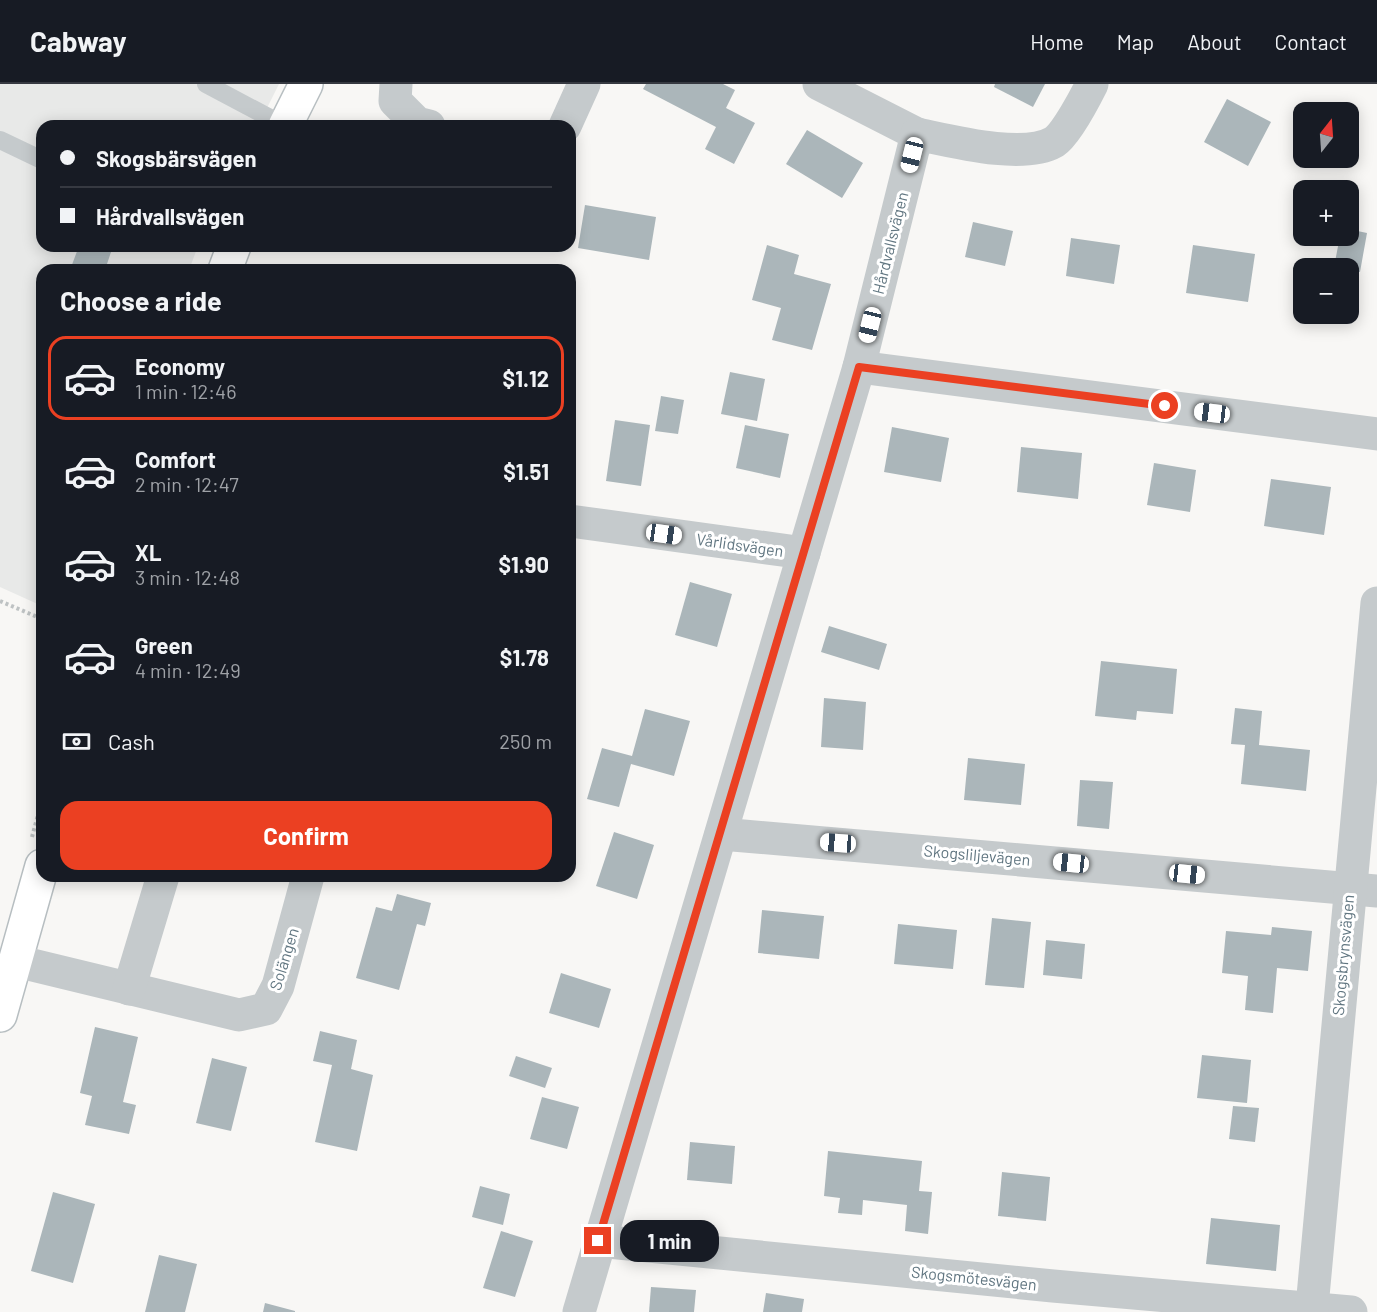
<!DOCTYPE html>
<html lang="en">
<head>
<meta charset="utf-8">
<style>
	body { margin:0; font-family:Barlow,sans-serif; background:#242831; color:#f1f3f6; height:100vh; display:flex; flex-direction:column; font-size:22px; white-space:nowrap }
	* { box-sizing:border-box; margin:0 }
	p { font-size:20px; color:#9ea1a6 }
	.icon { flex:none; width:33px; height:33px; fill:none; stroke:currentColor; stroke-width:2; stroke-linecap:round; stroke-linejoin:round }
	.map { position:relative; flex:1; overflow:hidden }
	.details { position:absolute; left:36px; top:180px; width:540px; height:618px; display:flex; flex-direction:column; background:#171b24; border-radius:18px; box-shadow:0 3px 15px #0003 }
	.details>* { flex:none }
	.banner { position:absolute; left:36px; top:36px; width:540px; height:132px; border-radius:18px; box-shadow:0 3px 15px #0003; display:grid; align-content:center; height:132px; padding:0 24px; background:#171b24 }
	.needle { width:39px; rotate:17deg }
	.controls { position:absolute; left:1293px; top:18px; display:grid; gap:12px }
	.controls a { display:grid; place-items:center; width:66px; height:66px; border-radius:12px; background:#171b24; box-shadow:0 3px 15px #0003; font-size:30px }
	.end { position:absolute; width:27px; height:27px; margin:-14px; border:8px solid #eb4022; background:#fff; box-shadow:0 0 0 3px #fff }
	.from { border-radius:50% }
	.bubble { position:absolute; height:42px; border-radius:18px; background:#171b24; box-shadow:0 3px 15px #0003; font-size:20px; font-weight:700; line-height:42px; text-align:center }
	.car { position:absolute; width:18px; height:36px; margin:-18px -9px; border-radius:8px; box-shadow:0 0 4px 2px #0007; background:linear-gradient(#fff 24%,#345 0 40%,#fff 0 76%,#345 0 86%,#fff 0) }
	.banner b { display:flex; align-items:center; gap:21px; height:57px; font-size:22px }
	.banner b+b { border-top:2px solid #363941 }
	.banner i { width:15px; height:15px; background:#f1f3f6 }
	ul { padding:0; list-style:none }
	li { display:flex; align-items:center; gap:18px; height:84px; margin:0 12px 9px; padding:0 12px; border:3px solid transparent; border-radius:18px }
	li div { flex:1 }
	li b { display:block; font-size:22px }
	li em { font-style:normal; font-weight:700 }
	li.current { border-color:#eb4022 }
	li>.icon { width:54px; height:54px; stroke-width:1.5 }
	h2 { padding:0 24px; font-size:27px; line-height:72px }
	.pay { display:flex; align-items:center; gap:15px; height:66px; padding:0 24px; font-size:22px }
	.pay p { margin-inline-start:auto }
	.primary-button { display:flex; gap:12px; margin-top:auto; padding:12px 24px }
	.primary-button a { flex:1; height:69px; border-radius:18px; background:#eb4022; color:#fff; font-size:24px; font-weight:700; line-height:69px; text-align:center }
	header { display:flex; align-items:center; gap:36px; box-sizing:border-box; height:84px; padding:0 30px; background:#171b24; border-bottom:2px solid #363941 }
	header strong { font-size:28px }
	nav { display:flex; gap:33px; margin-inline-start:auto; font-size:21px }
	.map>svg:first-child { display:block }
	.built { fill:#e8e9e8 }
	.building { fill:#abb6ba }
	.lines { fill:none; stroke-linecap:round; stroke-linejoin:round }
	.secondary-casing { stroke:#b7bec1; stroke-width:36 }
	.path { stroke:#bec2c3; stroke-width:4; stroke-dasharray:3 3; stroke-linecap:butt }
	.lane { stroke:#c5cacc; stroke-width:18 }
	.street { stroke:#c5cacc; stroke-width:33 }
	.secondary { stroke:#fff; stroke-width:33 }
	.route { stroke:#eb4022; stroke-width:8 }
	.labels { text-anchor:middle; stroke-width:6; stroke-linejoin:round; paint-order:stroke }
	.street-label { font-size:16px; fill:#617681; stroke:#fff }
</style>
</head>
<body>
<header>
<strong>Cabway</strong>
<nav><a>Home</a><a>Map</a><a>About</a><a>Contact</a></nav>
</header>
<div class="map">
<svg width="1377" height="1228" viewBox="0 0 1377 1228">
	<rect width="100%" height="100%" fill="#f8f7f5"/>
	<polygon class="built" points="0,0 279,0 258,42 42,42 42,162 198,162 189,186 42,186 42,522 0,503"/>
	<g class="building">
		<polygon points="646,0 723,0 735,6 726,24 755,39 734,80 705,65 716,43 643,5"/>
		<polygon points="995,0 1045,0 1033,23 994,3"/>
		<polygon points="1227,15 1271,38 1248,82 1204,58"/>
		<polygon points="807,46 863,79 842,114 786,80"/>
		<polygon points="585,121 656,133 649,176 578,164"/>
		<polygon points="973,138 1013,147 1005,182 965,173"/>
		<polygon points="1348,145 1367,149 1360,188 1334,183 1340,152 1348,152"/>
		<polygon points="1071,154 1120,161 1114,200 1066,192"/>
		<polygon points="767,161 799,171 794,190 831,200 812,266 772,256 781,224 752,216"/>
		<polygon points="1193,161 1255,170 1248,218 1186,209"/>
		<polygon points="79,162 113,162 105,186 70,186"/>
		<polygon points="1348,194 1353,195 1350,211 1348,211"/>
		<polygon points="730,288 765,295 757,337 721,330"/>
		<polygon points="661,312 684,316 678,350 655,347"/>
		<polygon points="615,336 650,341 641,402 606,397"/>
		<polygon points="745,341 789,350 780,394 736,384"/>
		<polygon points="892,343 949,354 941,398 884,388"/>
		<polygon points="1021,363 1082,369 1078,415 1017,408"/>
		<polygon points="1154,379 1196,386 1190,428 1147,421"/>
		<polygon points="1271,395 1331,403 1324,451 1264,442"/>
		<polygon points="690,498 732,510 717,563 675,551"/>
		<polygon points="829,542 887,560 879,586 821,568"/>
		<polygon points="1101,577 1177,585 1173,630 1137,627 1136,636 1095,632"/>
		<polygon points="824,614 866,618 863,666 821,663"/>
		<polygon points="1235,624 1262,627 1259,661 1310,666 1306,707 1241,700 1245,661 1231,660"/>
		<polygon points="645,625 690,637 674,692 631,680 619,723 587,715 602,664 632,672"/>
		<polygon points="968,674 1025,680 1021,721 964,716"/>
		<polygon points="1080,696 1113,698 1109,745 1077,742"/>
		<polygon points="614,748 654,761 637,815 596,802"/>
		<polygon points="444,792 459,792 458,797"/>
		<polygon points="397,810 431,819 425,842 417,840 399,906 356,894 376,823 392,827"/>
		<polygon points="762,826 824,832 819,875 758,869"/>
		<polygon points="992,834 1031,838 1024,904 985,901"/>
		<polygon points="898,840 957,846 953,885 894,880"/>
		<polygon points="1272,843 1312,847 1308,887 1277,884 1273,929 1245,926 1248,892 1222,889 1226,847 1271,851"/>
		<polygon points="1046,856 1085,860 1082,895 1043,891"/>
		<polygon points="561,889 611,905 599,944 549,929"/>
		<polygon points="95,943 138,953 123,1018 136,1021 129,1050 85,1041 92,1012 80,1009"/>
		<polygon points="320,947 357,956 351,985 373,991 357,1067 315,1058 332,981 313,977"/>
		<polygon points="1202,971 1251,976 1247,1019 1197,1014"/>
		<polygon points="516,972 552,984 545,1004 509,992"/>
		<polygon points="212,974 247,983 231,1047 196,1039"/>
		<polygon points="542,1013 579,1023 567,1065 530,1055"/>
		<polygon points="1233,1022 1259,1024 1255,1058 1229,1055"/>
		<polygon points="690,1058 735,1062 732,1100 687,1096"/>
		<polygon points="828,1067 922,1077 919,1107 932,1108 928,1150 905,1147 907,1121 863,1116 862,1131 838,1129 840,1114 824,1112"/>
		<polygon points="1002,1088 1050,1093 1046,1137 998,1132"/>
		<polygon points="480,1102 510,1110 503,1141 472,1133"/>
		<polygon points="53,1108 95,1120 73,1199 31,1187"/>
		<polygon points="1211,1134 1280,1141 1276,1187 1206,1180"/>
		<polygon points="501,1147 533,1157 515,1213 483,1204"/>
		<polygon points="159,1171 197,1180 185,1228 145,1228"/>
		<polygon points="651,1203 696,1206 694,1228 649,1228"/>
		<polygon points="766,1209 804,1215 802,1228 763,1228"/>
		<polygon points="265,1219 295,1227 295,1228 263,1228"/>
	</g>
	<g class="lines">
		<g class="secondary-casing">
			<g id="secondary">
				<polyline points="285,42 306,0"/>
				<polyline points="225,186 234,162"/>
				<polyline points="0,931 42,782"/>
			</g>
		</g>
		<g class="path">
			<polyline points="0,517 42,535"/>
			<polyline points="32,753 42,716"/>
		</g>
		<g class="lane">
			<polyline points="206,0 285,42"/>
			<polyline points="0,56 42,76"/>
		</g>
		<g class="street">
			<polyline points="396,0 395,17 417,39 429,42"/>
			<polyline points="819,0 917,50"/>
			<polyline points="565,42 584,0"/>
			<polyline points="859,283 1377,350"/>
			<polyline points="570,437 804,469"/>
			<polyline points="721,750 1377,807"/>
			<polyline points="16,877 239,931 266,925 278,902 308,792"/>
			<polyline points="129,905 163,792"/>
			<polyline points="598,1157 1053,1202 1351,1228"/>
			<polyline points="1312,1223 1377,519"/>
			<path d="M579 1228 859 283 917 50C951 57 1023 76 1054 58 1066 50 1085 14 1092 0"/>
		</g>
		<use href="#secondary" class="secondary"/>
	</g>
	<g class="lines">
		<polyline class="route" points="598,1157 859,283 1165,322"/>
	</g>
	<g class="labels">
		<g class="street-label">
			<text transform="translate(890 159) rotate(-76)" y="6">Hårdvallsvägen</text>
			<text transform="translate(740 461) rotate(8)" y="6">Vårlidsvägen</text>
			<text transform="translate(977 771) rotate(5)" y="6">Skogsliljevägen</text>
			<text transform="translate(1343 871) rotate(-85)" y="6">Skogsbrynsvägen</text>
			<text transform="translate(284 875) rotate(-73)" y="6">Solängen</text>
			<text transform="translate(974 1194) rotate(6)" y="6">Skogsmötesvägen</text>
		</g>
	</g>
</svg>
<div class="controls">
<a><svg class="needle" viewBox="-14 -14 28 28"><path d="M0-13l5 13h-10z" fill="#e53935"/><path d="M0 13l5-13h-10z" fill="#9ea1a6"/></svg></a>
<a>+</a>
<a>−</a>
</div>
<i class="end from" style="left:1165px;top:322px"></i>
<i class="end" style="left:598px;top:1157px"></i>
<div class="bubble" style="left:620px;top:1136px;width:99px">1 min</div>
<i class="car" style="left:912px;top:71px;rotate:194deg"></i>
<i class="car" style="left:870px;top:241px;rotate:194deg"></i>
<i class="car" style="left:1212px;top:329px;rotate:277deg"></i>
<i class="car" style="left:664px;top:450px;rotate:98deg"></i>
<i class="car" style="left:838px;top:759px;rotate:274deg"></i>
<i class="car" style="left:1071px;top:779px;rotate:276deg"></i>
<i class="car" style="left:1187px;top:790px;rotate:96deg"></i>
<div class="banner">
<b><i class="from"></i>Skogsbärsvägen</b>
<b><i></i>Hårdvallsvägen</b>
</div>
<section class="details">
<h2>Choose a ride</h2>
<ul>
<li class="current"><svg class="icon" aria-label="car" viewBox="0 0 24 24"><path d="M5 17H2v-5l4-1 3-4h7l3 4 3 1v5h-3M9 17h6M6 11h13"/><circle cx="7" cy="17" r="2"/><circle cx="17" cy="17" r="2"/></svg><div><b>Economy</b><p>1 min · 12:46</p></div><em>$1.12</em></li>
<li><svg class="icon" aria-label="car" viewBox="0 0 24 24"><path d="M5 17H2v-5l4-1 3-4h7l3 4 3 1v5h-3M9 17h6M6 11h13"/><circle cx="7" cy="17" r="2"/><circle cx="17" cy="17" r="2"/></svg><div><b>Comfort</b><p>2 min · 12:47</p></div><em>$1.51</em></li>
<li><svg class="icon" aria-label="car" viewBox="0 0 24 24"><path d="M5 17H2v-5l4-1 3-4h7l3 4 3 1v5h-3M9 17h6M6 11h13"/><circle cx="7" cy="17" r="2"/><circle cx="17" cy="17" r="2"/></svg><div><b>XL</b><p>3 min · 12:48</p></div><em>$1.90</em></li>
<li><svg class="icon" aria-label="car" viewBox="0 0 24 24"><path d="M5 17H2v-5l4-1 3-4h7l3 4 3 1v5h-3M9 17h6M6 11h13"/><circle cx="7" cy="17" r="2"/><circle cx="17" cy="17" r="2"/></svg><div><b>Green</b><p>4 min · 12:49</p></div><em>$1.78</em></li>
</ul>
<div class="pay"><svg class="icon" aria-label="cash" viewBox="0 0 24 24"><path d="M3 7h18v10H3z"/><circle cx="12" cy="12" r="2"/></svg>Cash<p>250 m</p></div>
<div class="primary-button"><a>Confirm</a></div>
</section>
</div>
</body>
</html>
